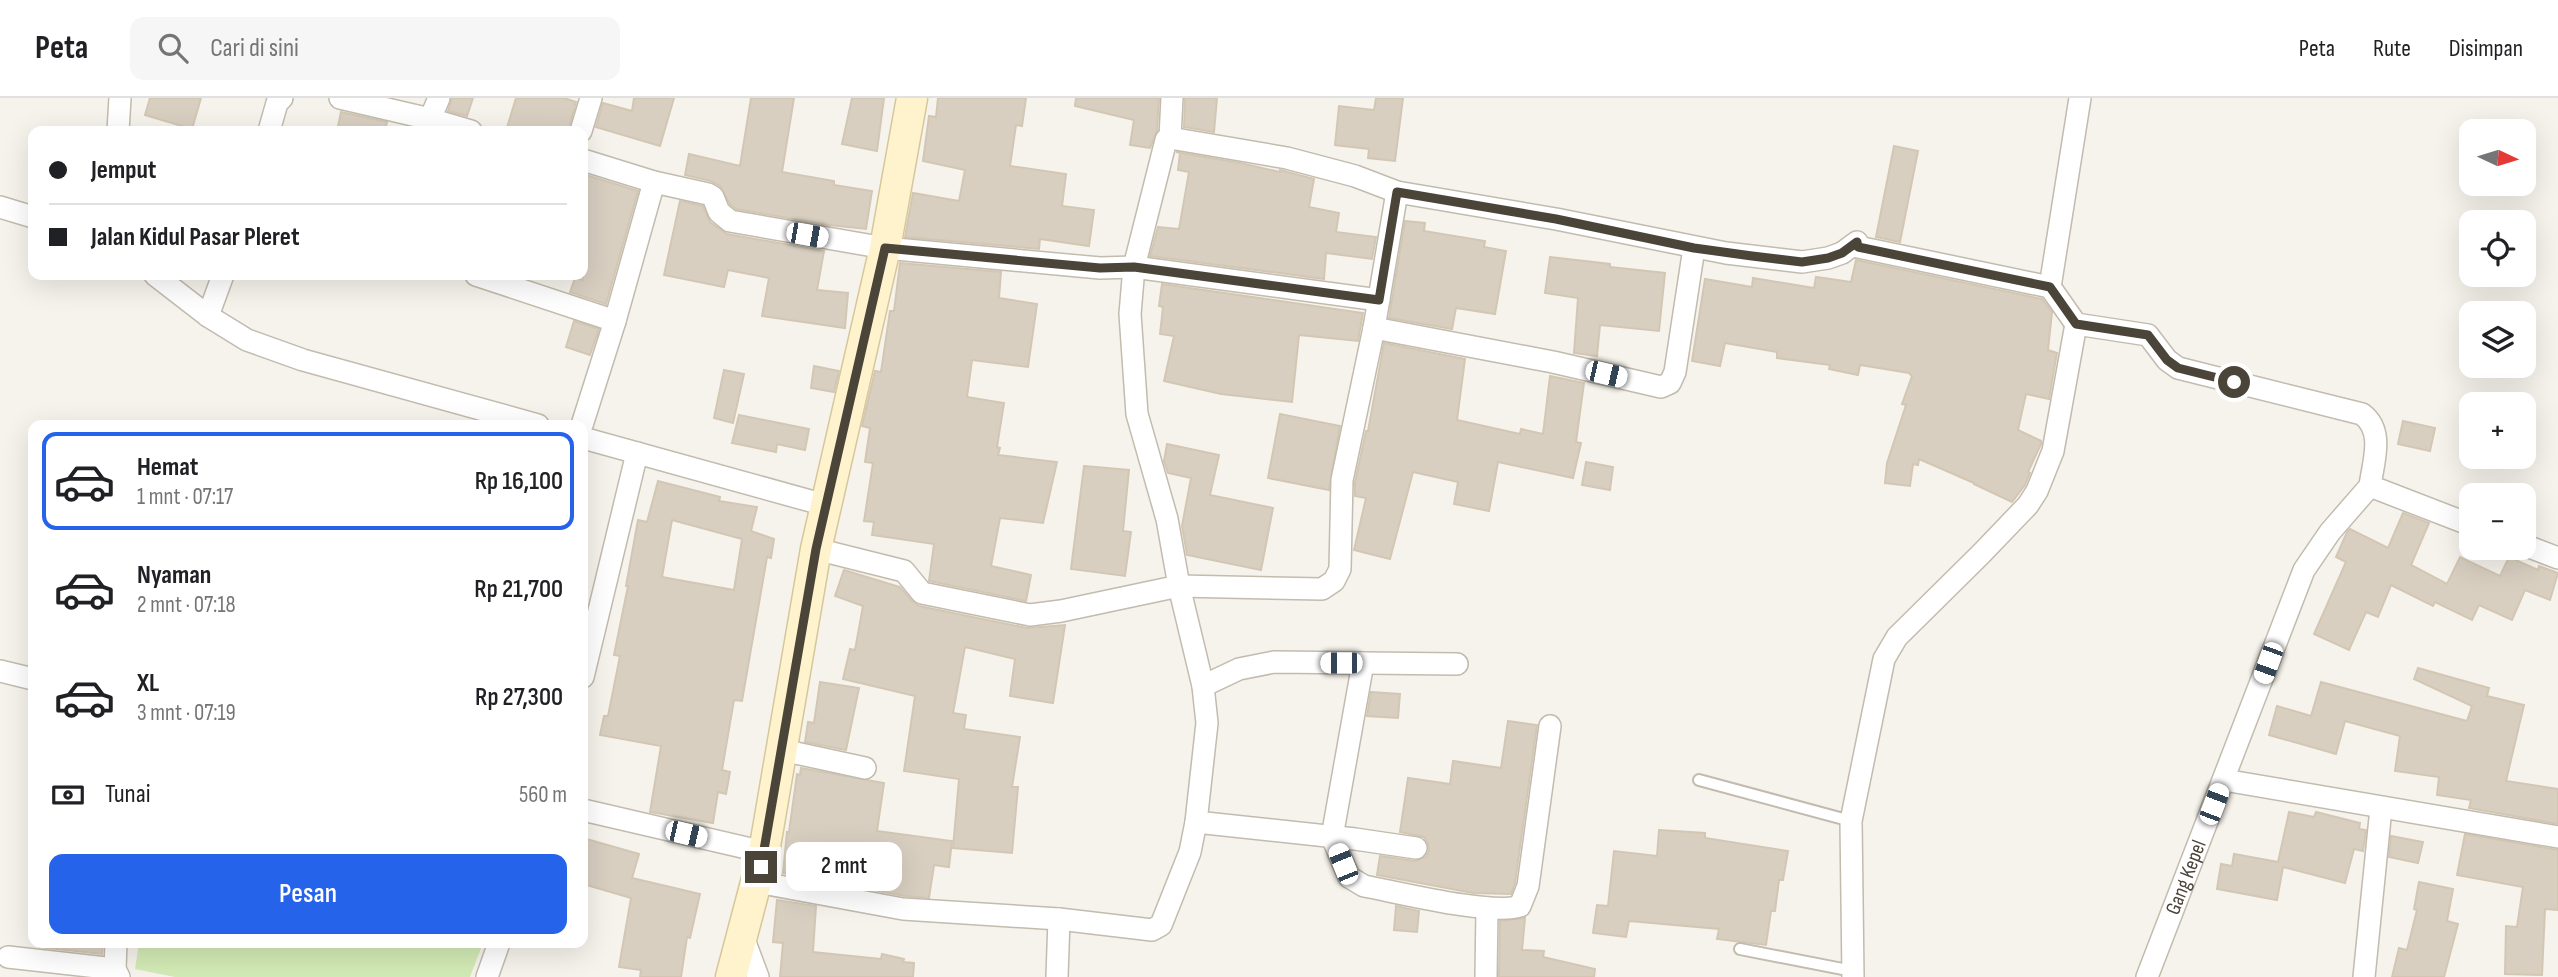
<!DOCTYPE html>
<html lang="id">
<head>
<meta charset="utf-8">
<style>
	body { margin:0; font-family:"Sofia Sans Condensed",sans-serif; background:#f6f6f6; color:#202124; height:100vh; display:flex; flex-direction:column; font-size:26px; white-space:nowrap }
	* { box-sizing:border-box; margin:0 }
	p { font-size:23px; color:#757577 }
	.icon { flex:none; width:38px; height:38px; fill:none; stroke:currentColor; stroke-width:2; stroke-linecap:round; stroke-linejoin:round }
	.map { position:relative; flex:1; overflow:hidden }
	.drawer { position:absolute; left:28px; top:322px; width:560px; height:528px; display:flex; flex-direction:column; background:#fff; border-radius:14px; box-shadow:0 7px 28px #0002 }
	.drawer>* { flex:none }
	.guide { position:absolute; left:28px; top:28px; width:560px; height:154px; border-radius:14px; box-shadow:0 7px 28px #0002; display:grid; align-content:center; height:154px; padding:0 21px; background:#fff }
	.needle { width:46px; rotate:94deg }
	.buttons { position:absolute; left:2459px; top:21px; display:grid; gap:14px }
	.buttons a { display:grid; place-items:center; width:77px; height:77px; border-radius:14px; background:#fff; box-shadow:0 7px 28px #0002; font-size:35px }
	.end { position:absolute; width:32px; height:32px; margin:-16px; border:9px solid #4b4439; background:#fff; box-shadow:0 0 0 4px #fff }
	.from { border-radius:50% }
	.bubble { position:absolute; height:49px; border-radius:14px; background:#fff; box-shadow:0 7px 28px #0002; font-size:23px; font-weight:600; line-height:49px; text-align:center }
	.car { position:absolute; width:21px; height:42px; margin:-21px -10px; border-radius:9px; box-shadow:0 0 5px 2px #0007; background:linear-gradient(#fff 24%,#345 0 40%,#fff 0 76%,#345 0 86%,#fff 0) }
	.guide b { display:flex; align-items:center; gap:24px; height:66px; font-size:26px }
	.guide b+b { border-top:2px solid #e0e0e0 }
	.guide i { width:18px; height:18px; background:#202124 }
	ul { padding:12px 0 0; list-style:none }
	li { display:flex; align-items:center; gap:21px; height:98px; margin:0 14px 10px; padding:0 7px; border:4px solid transparent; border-radius:14px }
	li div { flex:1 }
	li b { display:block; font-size:26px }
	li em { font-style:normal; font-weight:600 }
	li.selected { border-color:#2563eb }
	li>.icon { width:63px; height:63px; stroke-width:1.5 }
	.pay { display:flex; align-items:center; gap:18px; height:77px; padding:0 21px; font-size:26px }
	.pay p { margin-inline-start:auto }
	.cta { display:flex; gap:14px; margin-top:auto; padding:14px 21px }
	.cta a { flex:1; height:80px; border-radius:14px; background:#2563eb; color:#fff; font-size:28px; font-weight:600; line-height:80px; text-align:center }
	header { display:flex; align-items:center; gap:42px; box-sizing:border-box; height:98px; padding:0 35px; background:#fff; border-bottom:2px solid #e0e0e0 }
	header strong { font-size:33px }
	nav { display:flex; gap:38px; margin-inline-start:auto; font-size:24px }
	.search { width:490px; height:63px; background:#f6f6f6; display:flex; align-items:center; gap:18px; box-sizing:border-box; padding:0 24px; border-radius:14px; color:#757577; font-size:26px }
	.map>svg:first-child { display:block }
	.green { fill:#d2eab5 }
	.building { fill:#d8cfc1; stroke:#d3c7b4; stroke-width:2; fill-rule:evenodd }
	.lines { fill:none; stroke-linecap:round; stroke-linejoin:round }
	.lane-casing { stroke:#c2bbae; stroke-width:14 }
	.street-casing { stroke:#c2bbae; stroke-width:24 }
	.secondary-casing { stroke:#d6c79b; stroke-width:33 }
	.lane { stroke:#fff; stroke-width:10 }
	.street { stroke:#fff; stroke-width:21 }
	.secondary { stroke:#fff3cd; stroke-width:30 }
	.route { stroke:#4b4439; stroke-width:9 }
	.labels { text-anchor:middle; stroke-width:6; stroke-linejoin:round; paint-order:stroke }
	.street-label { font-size:21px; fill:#4b4439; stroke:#fff }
</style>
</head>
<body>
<header>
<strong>Peta</strong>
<div class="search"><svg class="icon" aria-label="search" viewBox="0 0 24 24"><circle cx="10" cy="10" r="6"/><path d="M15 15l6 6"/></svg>Cari di sini</div>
<nav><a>Peta</a><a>Rute</a><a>Disimpan</a></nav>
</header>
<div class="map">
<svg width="2558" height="879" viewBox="0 0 2558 879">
	<rect width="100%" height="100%" fill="#f6f3ec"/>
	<polygon class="green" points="139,845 483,845 470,879 175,879 135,871"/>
	<g class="building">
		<polygon points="150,0 201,0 192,31 145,17"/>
		<polygon points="452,0 473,0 467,18 448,13"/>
		<polygon points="516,0 564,0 576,4 568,33 506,33"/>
		<polygon points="634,0 674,0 660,48 596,29 603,5 632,13"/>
		<polygon points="751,0 794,0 782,74 834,83 834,87 872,93 866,131 829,127 736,111 730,106 720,88 711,83 685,77 689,56 740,68"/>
		<polygon points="852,0 884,0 877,53 842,46"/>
		<polygon points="938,0 1026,0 1022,28 1016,27 1010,68 1066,76 1062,108 1094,112 1089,148 1040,141 1039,151 905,139 913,95 959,103 965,72 923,63 929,18 936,19"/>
		<polygon points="1076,0 1159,0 1157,33 1150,50 1130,47 1134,22 1075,8"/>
		<polygon points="1185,0 1217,0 1214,34 1184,29"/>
		<polygon points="1376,0 1403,0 1395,63 1368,60 1369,51 1335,47 1339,8 1374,12"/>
		<polygon points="341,14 387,24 385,33 337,33"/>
		<polygon points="1894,48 1918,53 1900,144 1876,139"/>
		<polygon points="1176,54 1240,65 1280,74 1280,72 1284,73 1314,81 1309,109 1339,115 1336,134 1376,139 1372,161 1326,155 1324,181 1150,158 1158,129 1179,131 1189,74 1178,72 1180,55"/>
		<polygon points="583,76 638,93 606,206 570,194 575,180 583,182"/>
		<polygon points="680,103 703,108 710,124 727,136 824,153 817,192 848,195 845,230 762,218 769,180 728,172 724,189 664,177"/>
		<polygon points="1405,123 1425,125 1424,133 1485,143 1484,149 1506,153 1495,216 1456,210 1452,231 1389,220"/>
		<polygon points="1550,159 1610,166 1610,169 1665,175 1659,233 1600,227 1597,258 1574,255 1578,200 1545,195"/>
		<polygon points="1856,162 2042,201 2052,214 2048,252 2057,255 2049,301 2026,296 2018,332 2041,343 2041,346 2028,374 2030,375 2025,387 2012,404 1974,386 1974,385 1919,361 1918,367 1913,366 1910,388 1885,385 1887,365 1906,307 1902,306 1912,278 1909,275 1860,267 1858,277 1829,271 1830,267 1777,260 1777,254 1725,245 1720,268 1692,263 1705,181 1752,189 1753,180 1814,190 1816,179 1851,184"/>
		<polygon points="900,165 1001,174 999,200 1037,206 1028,269 972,262 967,299 1004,305 997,349 1000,350 998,357 1057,364 1043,425 1000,420 991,468 1031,477 1026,503 929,483 934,446 872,437 874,424 864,423 873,365 865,364 870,330 862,328 875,273 881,274 890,213 894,213"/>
		<polygon points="1162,186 1363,215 1358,243 1299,237 1292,304 1221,296 1164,283 1174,238 1160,236 1163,209 1159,208"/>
		<polygon points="574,223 599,231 590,257 566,249"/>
		<polygon points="1384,245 1465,261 1457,322 1520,336 1521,331 1543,336 1550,278 1584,285 1576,344 1581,345 1573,380 1498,364 1489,413 1454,406 1458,384 1413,374 1390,461 1354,452 1366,400 1355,398 1355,384 1366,333 1368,333"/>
		<polygon points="814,268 839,273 834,294 811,290"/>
		<polygon points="724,272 744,276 733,325 714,320"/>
		<polygon points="1280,316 1340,328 1329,392 1268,380"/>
		<polygon points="739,317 809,331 805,352 777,346 776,354 732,345"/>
		<polygon points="2403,323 2435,330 2430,353 2398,346"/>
		<polygon points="1167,346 1219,357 1210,397 1273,410 1261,472 1187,457 1182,428 1191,380 1168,375 1164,363"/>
		<polygon points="1586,364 1613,369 1610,392 1582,387"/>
		<polygon points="1084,368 1129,372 1123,433 1131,434 1125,478 1071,471"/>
		<path d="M658 383 720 399 719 403 757 409 751 433 774 441 771 460 767 459 742 603 734 602 722 672 730 674 726 696 718 694 713 725 650 714 661 648 600 637 604 618H608L620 558 614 557 628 488H626L638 422 647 424ZM672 422 742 441 734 492 662 479Z"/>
		<polygon points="2403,415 2429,425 2411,467 2447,486 2460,459 2500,478 2509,459 2538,472 2539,468 2558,475 2550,502 2525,492 2512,522 2479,507 2472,522 2435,504 2433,508 2391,487 2378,519 2366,514 2349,552 2314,536 2346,464 2336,459 2347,434 2350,431 2388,450"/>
		<polygon points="844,472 900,489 912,503 919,508 1027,530 1065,527 1053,605 1010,598 1015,561 965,549 953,615 966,617 964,631 1020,639 1012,689 1018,689 1012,755 953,750 959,681 904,673 915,598 843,581 850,551 855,552 863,508 835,498"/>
		<polygon points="2418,570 2489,590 2487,598 2524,607 2506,683 2558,691 2558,726 2469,710 2471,702 2437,697 2439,679 2395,673 2400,638 2345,623 2336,656 2269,637 2277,608 2311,618 2321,584 2467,623 2472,608 2414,581"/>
		<polygon points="820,584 859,590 846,652 805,644 808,624 814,625"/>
		<polygon points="1371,594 1400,596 1398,620 1367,618"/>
		<polygon points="1508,623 1537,627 1515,785 1511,796 1473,795 1377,777 1380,758 1415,763 1426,759 1429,753 1428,745 1424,739 1400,734 1408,680 1450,686 1453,663 1501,670"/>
		<polygon points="801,670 884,685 877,733 952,743 949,769 934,767 929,800 905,798 783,775 787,734 789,734 797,676 800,677"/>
		<polygon points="2289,714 2314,719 2316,714 2360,725 2359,731 2366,732 2363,753 2354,751 2345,785 2283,769 2277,802 2217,791 2221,766 2232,768 2234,756 2278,764"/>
		<polygon points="1659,732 1705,735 1705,740 1788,753 1783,782 1779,782 1775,813 1771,813 1766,847 1717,841 1719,831 1629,823 1626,839 1593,835 1597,807 1608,808 1614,753 1657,758"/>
		<polygon points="2465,736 2558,752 2558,812 2545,811 2542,877 2505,876 2506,828 2517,829 2523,789 2457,777"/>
		<polygon points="2391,738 2423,744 2418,765 2389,759"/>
		<polygon points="583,740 639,756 632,780 700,796 690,840 687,839 681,879 640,879 641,872 619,869 631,800 583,786"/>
		<polygon points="2419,784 2453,791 2447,823 2458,826 2444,879 2392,879 2399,850 2407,852 2417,812 2414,811"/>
		<polygon points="777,802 816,808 813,854 881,861 882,856 904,861 903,864 914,865 913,879 780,879 783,845 773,844"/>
		<polygon points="1396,808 1419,813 1417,834 1394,832"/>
		<polygon points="1525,820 1522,852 1544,853 1543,859 1595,871 1594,879 1499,879 1500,823"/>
		<polygon points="39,845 103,845 102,856 39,849"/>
	</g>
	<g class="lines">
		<g class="lane-casing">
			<g id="lane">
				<polyline points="1699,682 1851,723"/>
				<polyline points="1740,851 1853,873"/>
			</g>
		</g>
		<g class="street-casing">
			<g id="street">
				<polyline points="340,0 430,21 439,0"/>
				<path d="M1172 0 1170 40 1287 60 1355 78 1397 94 1556 121 1726 155 1802 164 1828 160 1842 155 1857 144 1858 149 2050 189 2076 226 2148 237 2167 262 2178 270 2362 316C2385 333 2373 364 2370 388L2471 427"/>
				<polyline points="430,21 471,33"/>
				<polyline points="118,33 120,0"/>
				<polyline points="269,33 277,5 282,0"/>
				<polyline points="581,33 591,0"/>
				<polyline points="583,62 654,84 708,96 713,99 719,114 730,123 885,150 1100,170 1134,169 1379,202"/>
				<polyline points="1397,94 1374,230 1553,264 1661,289 1670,285 1675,274 1694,150"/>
				<polyline points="0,109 33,119"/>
				<polyline points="155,177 208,218 247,242 303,262 538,327"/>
				<polyline points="476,177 615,223"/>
				<polyline points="2050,189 2080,0"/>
				<polyline points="208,218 223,177"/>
				<polyline points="582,327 615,223 654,84"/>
				<polyline points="583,340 825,407"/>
				<polyline points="2524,447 2558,460"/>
				<polyline points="816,451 904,473 922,495 1030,517 1061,513 1179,488 1322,491 1334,483 1340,471 1342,382 1374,230"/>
				<path d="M1363 565 1332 739 1349 779 1364 788C1397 794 1493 818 1520 808L1528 788 1550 628"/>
				<polyline points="0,573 33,581"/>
				<polyline points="583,579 637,355"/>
				<polyline points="1203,588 1239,571 1274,564 1457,566"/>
				<polyline points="782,652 865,670"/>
				<polyline points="2224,682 2558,739"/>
				<polyline points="583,712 764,754"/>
				<polyline points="1196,724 1355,741 1416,750"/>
				<polyline points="757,784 903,811 1059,821 1152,832 1161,827 1190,754 1196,724 1207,625 1203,588 1179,488 1167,421 1137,316 1130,216 1134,169 1166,42 1170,40"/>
				<polyline points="743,839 758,879"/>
				<polyline points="116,845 115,871 119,879"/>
				<polyline points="8,859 115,871"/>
				<polyline points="487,879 499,845"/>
				<polyline points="1057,879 1059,821"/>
				<polyline points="1486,879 1487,810"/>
				<polyline points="1853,879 1851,723 1884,561 1897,539 1981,456 2028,407 2037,393 2053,353 2076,226"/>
				<path id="s1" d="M2147 879 2304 472 2330 434 2370 388"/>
				<polyline points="2364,879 2381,710"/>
			</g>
		</g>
		<g class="secondary-casing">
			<polyline id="secondary" points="731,879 764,754 816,451 885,150 912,0"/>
		</g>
		<use href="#lane" class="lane"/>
		<use href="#street" class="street"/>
		<use href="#secondary" class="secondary"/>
	</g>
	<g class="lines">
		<polyline class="route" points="761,769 816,451 885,150 1100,170 1134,169 1379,202 1397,94 1556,121 1694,150 1752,158 1802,164 1828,160 1842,155 1857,144 1858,149 2050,189 2076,226 2148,237 2167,262 2178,270 2234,284"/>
	</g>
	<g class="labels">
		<g class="street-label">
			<text dy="7" stroke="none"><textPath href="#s1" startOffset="107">Gang Kepel</textPath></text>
		</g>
	</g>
</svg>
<div class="buttons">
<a><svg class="needle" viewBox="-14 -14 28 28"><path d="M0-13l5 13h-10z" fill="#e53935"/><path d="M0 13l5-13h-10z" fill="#757577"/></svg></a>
<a><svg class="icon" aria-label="locate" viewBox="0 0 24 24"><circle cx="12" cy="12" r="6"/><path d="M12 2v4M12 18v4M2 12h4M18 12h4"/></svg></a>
<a><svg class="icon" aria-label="layers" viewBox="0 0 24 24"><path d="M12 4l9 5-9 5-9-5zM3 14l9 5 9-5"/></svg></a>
<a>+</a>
<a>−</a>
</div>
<i class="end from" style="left:2234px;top:284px"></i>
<i class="end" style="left:761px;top:769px"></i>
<div class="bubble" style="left:786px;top:744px;width:116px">2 mnt</div>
<i class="car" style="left:807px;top:137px;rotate:100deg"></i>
<i class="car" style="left:1606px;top:276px;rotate:103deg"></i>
<i class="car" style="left:1341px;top:565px;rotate:270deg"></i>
<i class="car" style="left:2268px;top:565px;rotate:200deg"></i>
<i class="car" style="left:2214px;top:706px;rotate:21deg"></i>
<i class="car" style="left:686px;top:736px;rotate:103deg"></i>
<i class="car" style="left:1343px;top:766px;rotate:338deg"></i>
<div class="guide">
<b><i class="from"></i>Jemput</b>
<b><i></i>Jalan Kidul Pasar Pleret</b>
</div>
<section class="drawer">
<ul>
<li class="selected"><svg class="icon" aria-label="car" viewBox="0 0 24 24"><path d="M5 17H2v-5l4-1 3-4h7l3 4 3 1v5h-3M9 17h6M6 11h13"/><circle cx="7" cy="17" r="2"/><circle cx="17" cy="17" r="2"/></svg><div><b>Hemat</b><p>1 mnt · 07:17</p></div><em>Rp 16,100</em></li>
<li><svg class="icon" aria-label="car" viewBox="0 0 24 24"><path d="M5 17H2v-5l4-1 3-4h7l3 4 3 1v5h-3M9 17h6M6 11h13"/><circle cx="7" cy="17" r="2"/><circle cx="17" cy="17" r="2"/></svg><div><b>Nyaman</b><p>2 mnt · 07:18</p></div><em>Rp 21,700</em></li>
<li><svg class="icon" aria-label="car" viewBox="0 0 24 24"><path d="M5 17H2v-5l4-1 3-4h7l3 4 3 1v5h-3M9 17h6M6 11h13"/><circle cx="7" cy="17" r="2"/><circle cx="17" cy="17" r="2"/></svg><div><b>XL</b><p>3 mnt · 07:19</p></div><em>Rp 27,300</em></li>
</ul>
<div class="pay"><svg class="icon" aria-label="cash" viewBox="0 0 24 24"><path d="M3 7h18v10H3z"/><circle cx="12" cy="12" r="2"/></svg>Tunai<p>560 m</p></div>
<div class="cta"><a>Pesan</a></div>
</section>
</div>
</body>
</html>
